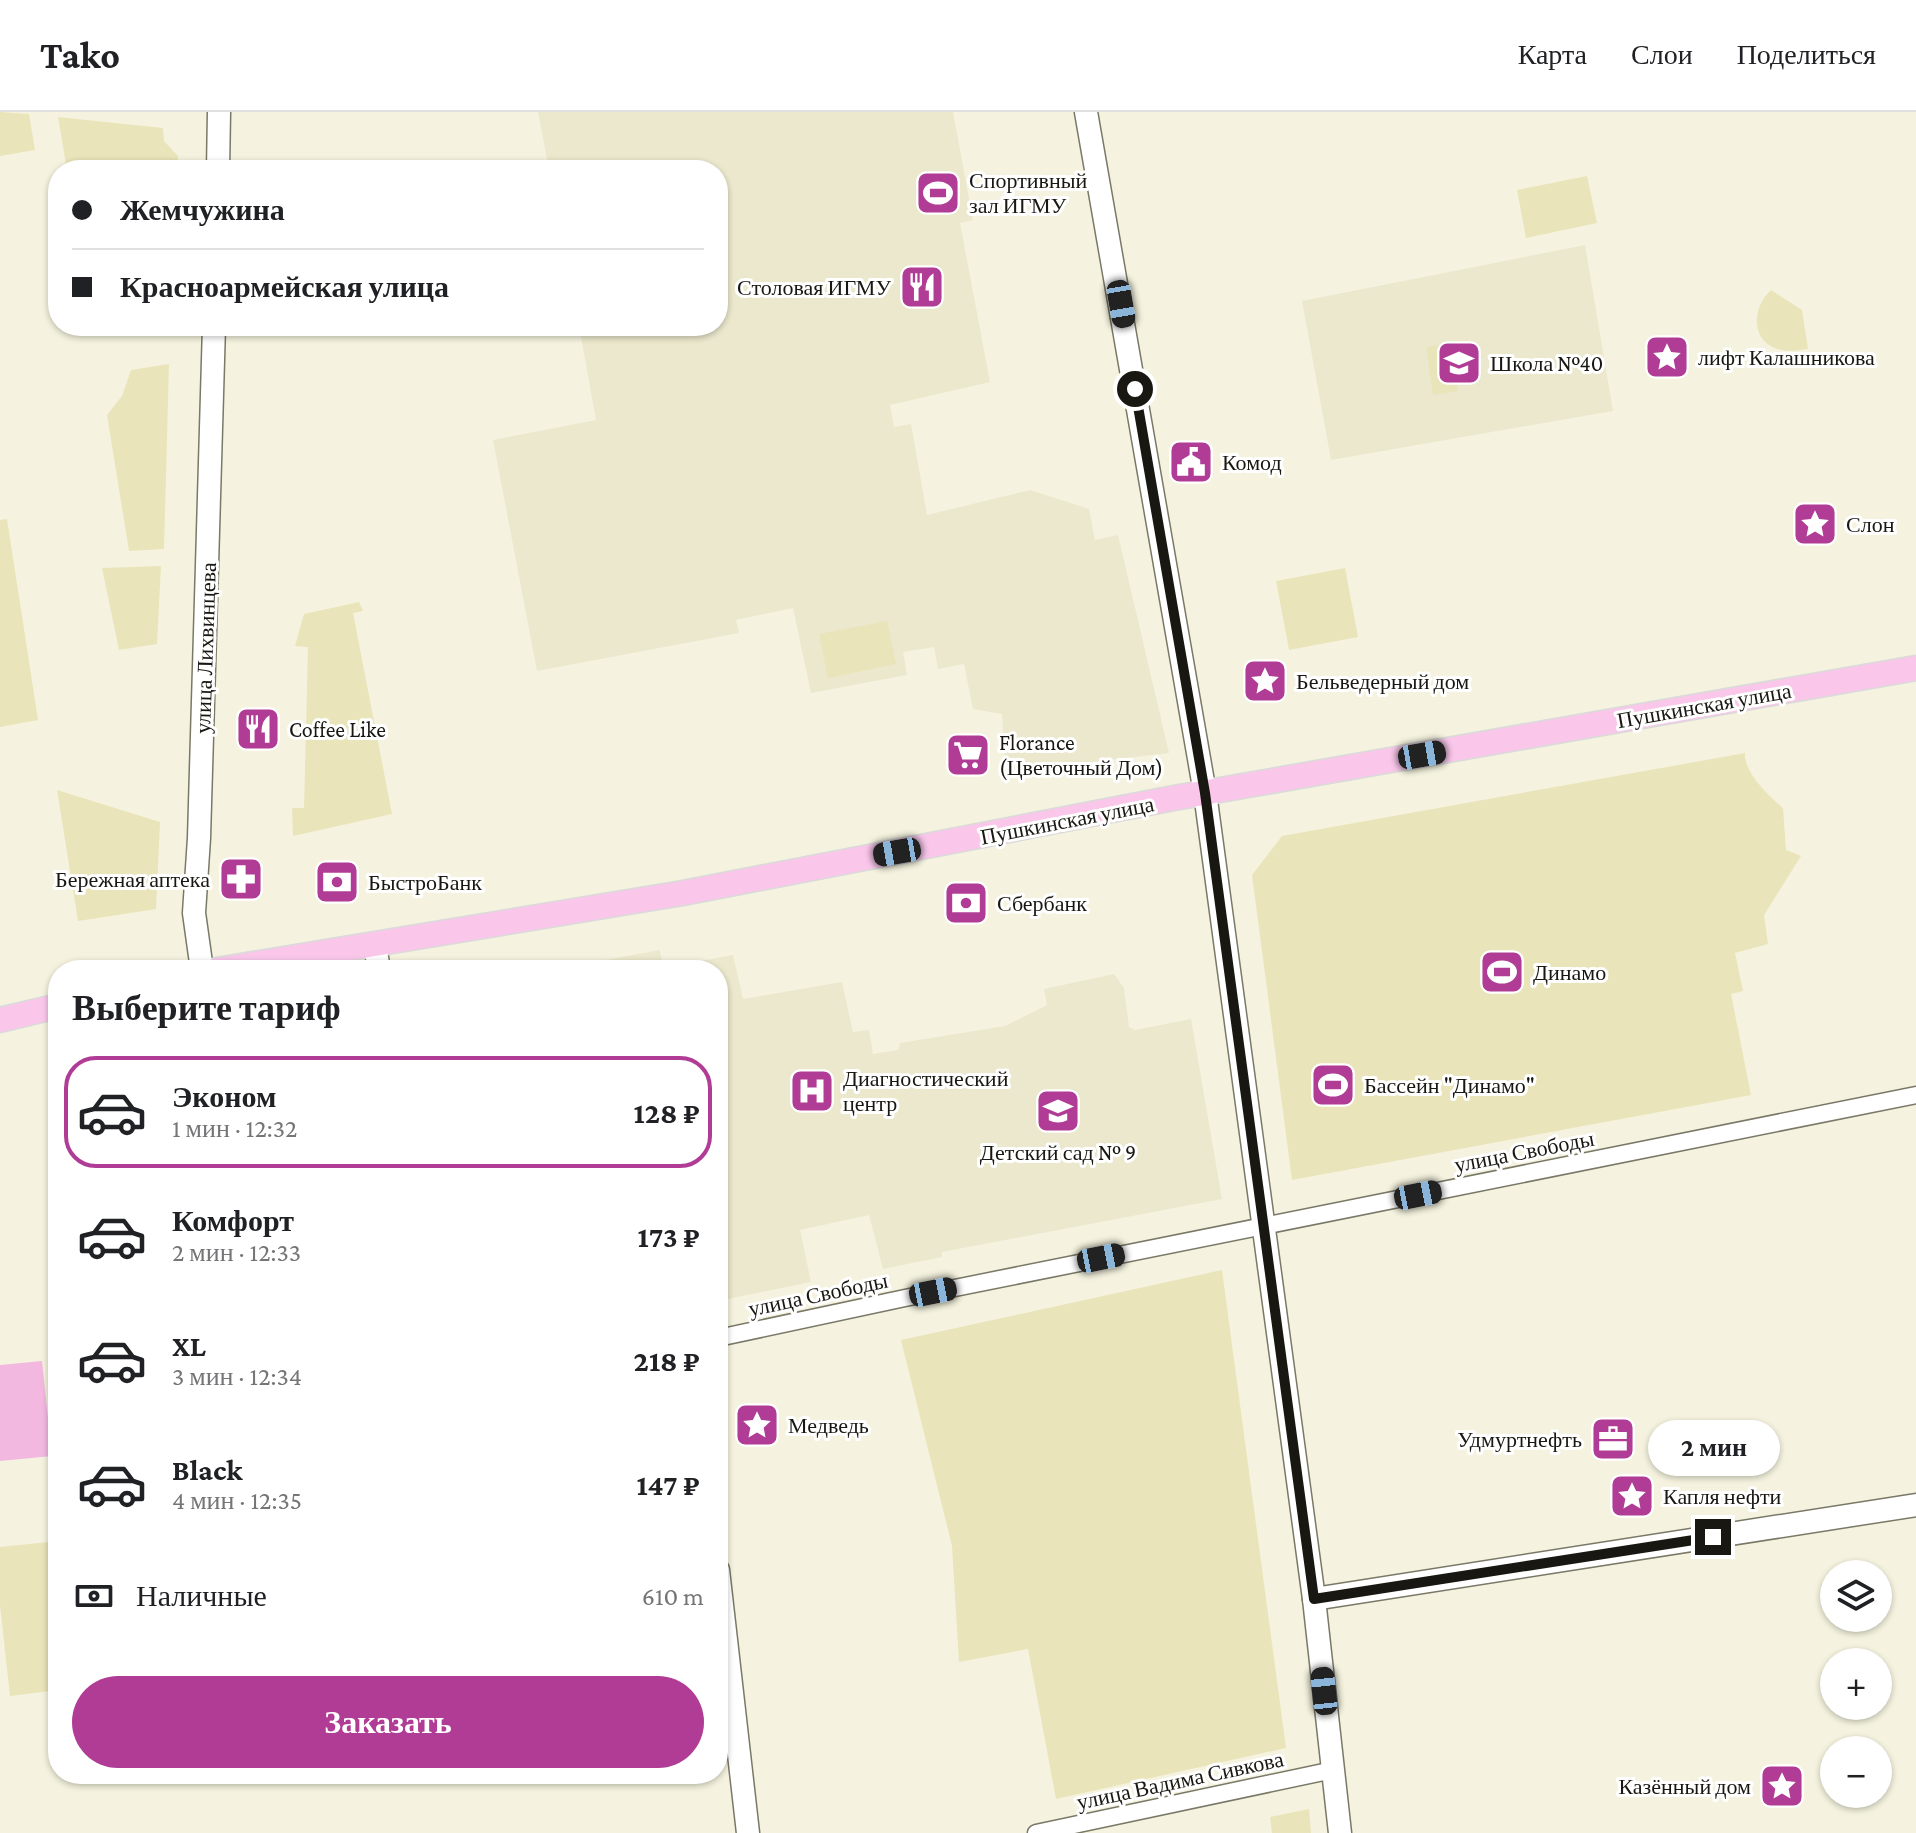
<!DOCTYPE html>
<html lang="ru">
<head>
<meta charset="utf-8">
<style>
	body { margin:0; font-family:"Crimson Pro",serif; background:#f6f6f6; color:#202124; height:100vh; display:flex; flex-direction:column; font-size:30px; white-space:nowrap }
	* { box-sizing:border-box; margin:0 }
	p { font-size:26px; color:#757577 }
	.icon { flex:none; width:44px; height:44px; fill:none; stroke:currentColor; stroke-width:2; stroke-linecap:round; stroke-linejoin:round }
	.map { position:relative; flex:1; overflow:hidden }
	.panel { position:absolute; left:48px; top:848px; width:680px; height:824px; display:flex; flex-direction:column; background:#fff; border-radius:32px; box-shadow:0 2px 6px #0004 }
	.panel>* { flex:none }
	.hud { position:absolute; left:48px; top:48px; width:680px; height:176px; border-radius:32px; box-shadow:0 2px 6px #0004; display:grid; align-content:center; height:176px; padding:0 24px; background:#fff }
	.controls { position:absolute; left:1820px; top:1448px; display:grid; gap:16px }
	.controls a { display:grid; place-items:center; width:72px; height:72px; border-radius:50%; background:#fff; box-shadow:0 2px 6px #0004; font-size:40px }
	.end { position:absolute; width:36px; height:36px; margin:-18px; border:10px solid #181711; background:#fff; box-shadow:0 0 0 4px #fff }
	.from { border-radius:50% }
	.bubble { position:absolute; height:56px; border-radius:28px; background:#fff; box-shadow:0 2px 6px #0004; font-size:26px; font-weight:700; line-height:56px; text-align:center }
	.car { position:absolute; width:24px; height:48px; margin:-24px -12px; border-radius:10px; box-shadow:0 0 6px 2px #0007; background:linear-gradient(#222 24%,#8ab4d8 0 40%,#222 0 76%,#8ab4d8 0 86%,#222 0) }
	.hud b { display:flex; align-items:center; gap:28px; height:76px; font-size:30px }
	.hud b+b { border-top:2px solid #e0e0e0 }
	.hud i { width:20px; height:20px; background:#202124 }
	ul { padding:0; list-style:none }
	li { display:flex; align-items:center; gap:24px; height:112px; margin:0 16px 12px; padding:0 8px; border:4px solid transparent; border-radius:32px }
	li div { flex:1 }
	li b { display:block; font-size:30px }
	li em { font-style:normal; font-weight:700 }
	li.active { border-color:#b03c95 }
	li>.icon { width:72px; height:72px; stroke-width:1.5 }
	h2 { padding:0 24px; font-size:36px; line-height:96px }
	.pay { display:flex; align-items:center; gap:20px; height:88px; padding:0 24px; font-size:30px }
	.pay p { margin-inline-start:auto }
	.button { display:flex; gap:16px; margin-top:auto; padding:16px 24px }
	.button a { flex:1; height:92px; border-radius:48px; background:#b03c95; color:#fff; font-size:32px; font-weight:700; line-height:92px; text-align:center }
	header { display:flex; align-items:center; gap:48px; box-sizing:border-box; height:112px; padding:0 40px; background:#fff; border-bottom:2px solid #e0e0e0 }
	header strong { font-size:38px }
	nav { display:flex; gap:44px; margin-inline-start:auto; font-size:28px }
	.map>svg:first-child { display:block }
	.built { fill:#ebe8cd }
	.green { fill:#eae4ba }
	.water { fill:#f3b8e0 }
	.lines { fill:none; stroke-linecap:round; stroke-linejoin:round }
	.street-casing { stroke:#7a7867; stroke-width:19 }
	.secondary-casing { stroke:#7a7867; stroke-width:25 }
	.primary-casing { stroke:#dadad9; stroke-width:27 }
	.street { stroke:#fff; stroke-width:16 }
	.secondary { stroke:#fff; stroke-width:22 }
	.primary { stroke:#fac7eb; stroke-width:24 }
	.route { stroke:#181711; stroke-width:10 }
	.labels { text-anchor:middle; stroke-width:6; stroke-linejoin:round; paint-order:stroke }
	.poi-label { font-size:22px; fill:#181711; stroke:#fff; text-anchor:start }
	.street-label { font-size:22px; fill:#181711; stroke:#fff }
</style>
</head>
<body>
<header>
<strong>Tako</strong>
<nav><a>Карта</a><a>Слои</a><a>Поделиться</a></nav>
</header>
<div class="map">
<svg width="1916" height="1721" viewBox="0 0 1916 1721">
	<rect width="100%" height="100%" fill="#f5f3df"/>
	<g class="built">
		<polygon points="538,0 953,0 973,108 960,111 990,270 890,293 894,315 911,312 927,403 1030,378 1089,397 1095,428 1118,423 1169,641 1005,660 1002,602 973,597 964,552 938,557 934,535 903,540 907,563 811,581 793,496 736,508 739,521 537,559 493,328 596,308 579,214 718,214 718,58 549,58"/>
		<polygon points="1585,133 1613,299 1331,348 1302,189"/>
		<polygon points="660,838 663,856 733,843 743,887 842,870 853,920 869,918 873,942 898,938 900,931 1005,914 1047,893 1044,877 1114,862 1124,876 1129,915 1135,918 1191,907 1222,1087 942,1140 942,1145 883,1157 869,1103 800,1118 811,1170 718,1189 718,858 552,858"/>
	</g>
	<g class="green">
		<polygon points="0,0 29,2 35,38 0,44"/>
		<polygon points="58,5 163,16 164,29 178,44 177,58 67,58"/>
		<polygon points="1587,64 1597,111 1526,126 1517,78"/>
		<path d="M1771 178 1802 198 1808 237C1800 238 1790 240 1782 238 1750 232 1751 196 1771 178Z"/>
		<polygon points="1450,231 1458,279 1433,283 1426,235"/>
		<polygon points="169,252 164,437 129,439 107,303 122,284 131,258"/>
		<polygon points="7,407 38,608 0,615 0,408"/>
		<polygon points="161,454 157,532 119,538 102,456"/>
		<polygon points="1345,456 1358,525 1289,538 1276,469"/>
		<polygon points="359,490 363,499 353,501 392,702 293,724 292,696 304,696 308,535 295,534 304,502"/>
		<polygon points="887,509 896,552 828,566 819,522"/>
		<path d="M1745 641C1744 661 1769 684 1783 696L1786 738 1801 744 1764 803 1768 832 1735 841 1743 879 1731 882 1751 983 1292 1068 1252 763 1282 724Z"/>
		<polygon points="57,678 160,710 156,797 78,809"/>
		<polygon points="1222,1158 1286,1636 1056,1687 1028,1537 959,1550 952,1434 901,1228"/>
		<polygon points="58,1429 58,1578 10,1584 0,1493 0,1435"/>
		<polygon points="1309,1697 1311,1721 1272,1721 1270,1705"/>
	</g>
	<polygon class="water" points="42,1249 52,1344 0,1349 0,1253"/>
	<g class="lines">
		<g class="street-casing">
			<g id="street">
				<polyline points="718,1226 905,1186 1916,983"/>
				<polyline points="1036,1721 1333,1658"/>
			</g>
		</g>
		<g class="secondary-casing">
			<g id="secondary">
				<polyline points="1086,0 1205,681 1314,1487 1340,1721"/>
				<polyline points="218,58 219,0"/>
				<polyline points="375,833 379,858"/>
				<polyline points="202,858 194,801 199,726 214,214"/>
				<polyline points="718,1458 748,1721"/>
				<polyline points="1314,1487 1916,1393"/>
			</g>
		</g>
		<g class="primary-casing">
			<g id="primary">
				<polyline points="217,858 683,781 1174,686 1916,556"/>
				<polyline points="0,908 58,894"/>
			</g>
		</g>
		<use href="#street" class="street"/>
		<use href="#secondary" class="secondary"/>
		<use href="#primary" class="primary"/>
	</g>
	<g class="lines">
		<polyline class="route" points="1135,277 1205,681 1314,1487 1713,1425"/>
	</g>
	<defs>
		<g id="stadium-square" transform="scale(2.3)"><rect x="-9" y="-9" width="18" height="18" rx="4" fill="#b03c95" stroke="#fff"/><path d="M0-5a6.5 5 0 1 0 0 10a6.5 5 0 1 0 0-10ZM-3.5-1.8h7v3.6h-7Z" fill="#fff"/></g>
		<g id="restaurant-square" transform="scale(2.3)"><rect x="-9" y="-9" width="18" height="18" rx="4" fill="#b03c95" stroke="#fff"/><path d="M-5-6h1v4h1v-4h1v4h1v-4h1v5L-1.5 .5V6h-2V.5L-5-1ZM5-6V6H3V1.5H1.5Q1.5-4 5-6Z" fill="#fff"/></g>
		<g id="sight-square" transform="scale(2.3)"><rect x="-9" y="-9" width="18" height="18" rx="4" fill="#b03c95" stroke="#fff"/><path d="M0-6L1.8-2.2L6-1.7L2.9 1.2L3.7 5.4L0 3.3L-3.7 5.4L-2.9 1.2L-6-1.7L-1.8-2.2Z" fill="#fff"/></g>
		<g id="school-square" transform="scale(2.3)"><rect x="-9" y="-9" width="18" height="18" rx="4" fill="#b03c95" stroke="#fff"/><path d="M0-5L7-2L0 1L-7-2ZM-4 1L0 2.5L4 1V4Q0 6-4 4Z" fill="#fff"/></g>
		<g id="civic-square" transform="scale(2.3)"><rect x="-9" y="-9" width="18" height="18" rx="4" fill="#b03c95" stroke="#fff"/><path d="M-.6-6.5H3V-4.5H.6V-3L4-1V1h2V6H-6V1h2V-1L-.6-3ZM-1.2 2.5V6h2.4V2.5Z" fill="#fff"/></g>
		<g id="supermarket-square" transform="scale(2.3)"><rect x="-9" y="-9" width="18" height="18" rx="4" fill="#b03c95" stroke="#fff"/><path d="M-6-5.5h2.5l.6 2H6L4.5 2H-2.5L-4.4-4H-6ZM-1.5 3.2a1.3 1.3 0 1 0 .1 0ZM3 3.2a1.3 1.3 0 1 0 .1 0Z" fill="#fff"/></g>
		<g id="pharmacy-square" transform="scale(2.3)"><rect x="-9" y="-9" width="18" height="18" rx="4" fill="#b03c95" stroke="#fff"/><path d="M-2-6h4v4h4v4h-4v4h-4v-4h-4v-4h4Z" fill="#fff"/></g>
		<g id="bank-square" transform="scale(2.3)"><rect x="-9" y="-9" width="18" height="18" rx="4" fill="#b03c95" stroke="#fff"/><path d="M-6-4H6V4H-6ZM0-2.3a2.3 2.3 0 1 0 0 4.6a2.3 2.3 0 1 0 0-4.6Z" fill="#fff"/></g>
		<g id="hospital-square" transform="scale(2.3)"><rect x="-9" y="-9" width="18" height="18" rx="4" fill="#b03c95" stroke="#fff"/><path d="M-5-5h3v3.5h4V-5h3V5h-3V1.5h-4V5h-3Z" fill="#fff"/></g>
		<g id="office-square" transform="scale(2.3)"><rect x="-9" y="-9" width="18" height="18" rx="4" fill="#b03c95" stroke="#fff"/><path d="M-6-3h4V-5.5h4V-3h4V5H-6ZM-1-4.5V-3h2v-1.5ZM-6 0V1H6V0Z" fill="#fff"/></g>
	</defs>
	<g fill-rule="evenodd">
		<use href="#stadium-square" x="938" y="81"/>
		<use href="#restaurant-square" x="922" y="175"/>
		<use href="#sight-square" x="1667" y="245"/>
		<use href="#school-square" x="1459" y="251"/>
		<use href="#civic-square" x="1191" y="350"/>
		<use href="#sight-square" x="1815" y="412"/>
		<use href="#sight-square" x="1265" y="569"/>
		<use href="#restaurant-square" x="258" y="617"/>
		<use href="#supermarket-square" x="968" y="643"/>
		<use href="#pharmacy-square" x="241" y="767"/>
		<use href="#bank-square" x="337" y="770"/>
		<use href="#bank-square" x="966" y="791"/>
		<use href="#stadium-square" x="1502" y="860"/>
		<use href="#stadium-square" x="1333" y="973"/>
		<use href="#hospital-square" x="812" y="979"/>
		<use href="#school-square" x="1058" y="999"/>
		<use href="#sight-square" x="757" y="1313"/>
		<use href="#office-square" x="1613" y="1327"/>
		<use href="#sight-square" x="1632" y="1384"/>
		<use href="#sight-square" x="1782" y="1674"/>
	</g>
	<g class="labels">
		<g class="poi-label">
			<text x="969" y="76">Спортивный<tspan x="969" dy="25">зал ИГМУ</tspan></text>
			<text x="891" y="183" text-anchor="end">Столовая ИГМУ</text>
			<text x="1698" y="253">лифт Калашникова</text>
			<text x="1490" y="259">Школа №40</text>
			<text x="1222" y="358">Комод</text>
			<text x="1846" y="420">Слон</text>
			<text x="1296" y="577">Бельведерный дом</text>
			<text x="289" y="625">Coffee Like</text>
			<text x="999" y="638">Florance<tspan x="999" dy="25">(Цветочный Дом)</tspan></text>
			<text x="210" y="775" text-anchor="end">Бережная аптека</text>
			<text x="368" y="778">БыстроБанк</text>
			<text x="997" y="799">Сбербанк</text>
			<text x="1533" y="868">Динамо</text>
			<text x="843" y="974">Диагностический<tspan x="843" dy="25">центр</tspan></text>
			<text x="1364" y="981">Бассейн "Динамо"</text>
			<text x="1058" y="1048" text-anchor="middle">Детский сад № 9</text>
			<text x="788" y="1321">Медведь</text>
			<text x="1582" y="1335" text-anchor="end">Удмуртнефть</text>
			<text x="1663" y="1392">Капля нефти</text>
			<text x="1751" y="1682" text-anchor="end">Казённый дом</text>
		</g>
		<g class="street-label">
			<text transform="translate(205 536) rotate(-88)" y="8">улица Лихвинцева</text>
			<text transform="translate(1704 593) rotate(-10)" y="8">Пушкинская улица</text>
			<text transform="translate(1067 708) rotate(-11)" y="8">Пушкинская улица</text>
			<text transform="translate(1524 1039) rotate(-11)" y="8">улица Свободы</text>
			<text transform="translate(818 1182) rotate(-12)" y="8">улица Свободы</text>
			<text transform="translate(1180 1668) rotate(-12)" y="8">улица Вадима Сивкова</text>
		</g>
	</g>
</svg>
<div class="controls">
<a><svg class="icon" aria-label="layers" viewBox="0 0 24 24"><path d="M12 4l9 5-9 5-9-5zM3 14l9 5 9-5"/></svg></a>
<a>+</a>
<a>−</a>
</div>
<i class="end from" style="left:1135px;top:277px"></i>
<i class="end" style="left:1713px;top:1425px"></i>
<div class="bubble" style="left:1648px;top:1308px;width:132px">2 мин</div>
<i class="car" style="left:1121px;top:192px;rotate:170deg"></i>
<i class="car" style="left:1422px;top:643px;rotate:80deg"></i>
<i class="car" style="left:897px;top:740px;rotate:260deg"></i>
<i class="car" style="left:1418px;top:1083px;rotate:79deg"></i>
<i class="car" style="left:1101px;top:1146px;rotate:79deg"></i>
<i class="car" style="left:933px;top:1180px;rotate:79deg"></i>
<i class="car" style="left:1324px;top:1579px;rotate:354deg"></i>
<div class="hud">
<b><i class="from"></i>Жемчужина</b>
<b><i></i>Красноармейская улица</b>
</div>
<section class="panel">
<h2>Выберите тариф</h2>
<ul>
<li class="active"><svg class="icon" aria-label="car" viewBox="0 0 24 24"><path d="M5 17H2v-5l4-1 3-4h7l3 4 3 1v5h-3M9 17h6M6 11h13"/><circle cx="7" cy="17" r="2"/><circle cx="17" cy="17" r="2"/></svg><div><b>Эконом</b><p>1 мин · 12:32</p></div><em>128 ₽</em></li>
<li><svg class="icon" aria-label="car" viewBox="0 0 24 24"><path d="M5 17H2v-5l4-1 3-4h7l3 4 3 1v5h-3M9 17h6M6 11h13"/><circle cx="7" cy="17" r="2"/><circle cx="17" cy="17" r="2"/></svg><div><b>Комфорт</b><p>2 мин · 12:33</p></div><em>173 ₽</em></li>
<li><svg class="icon" aria-label="car" viewBox="0 0 24 24"><path d="M5 17H2v-5l4-1 3-4h7l3 4 3 1v5h-3M9 17h6M6 11h13"/><circle cx="7" cy="17" r="2"/><circle cx="17" cy="17" r="2"/></svg><div><b>XL</b><p>3 мин · 12:34</p></div><em>218 ₽</em></li>
<li><svg class="icon" aria-label="car" viewBox="0 0 24 24"><path d="M5 17H2v-5l4-1 3-4h7l3 4 3 1v5h-3M9 17h6M6 11h13"/><circle cx="7" cy="17" r="2"/><circle cx="17" cy="17" r="2"/></svg><div><b>Black</b><p>4 мин · 12:35</p></div><em>147 ₽</em></li>
</ul>
<div class="pay"><svg class="icon" aria-label="cash" viewBox="0 0 24 24"><path d="M3 7h18v10H3z"/><circle cx="12" cy="12" r="2"/></svg>Наличные<p>610 m</p></div>
<div class="button"><a>Заказать</a></div>
</section>
</div>
</body>
</html>
